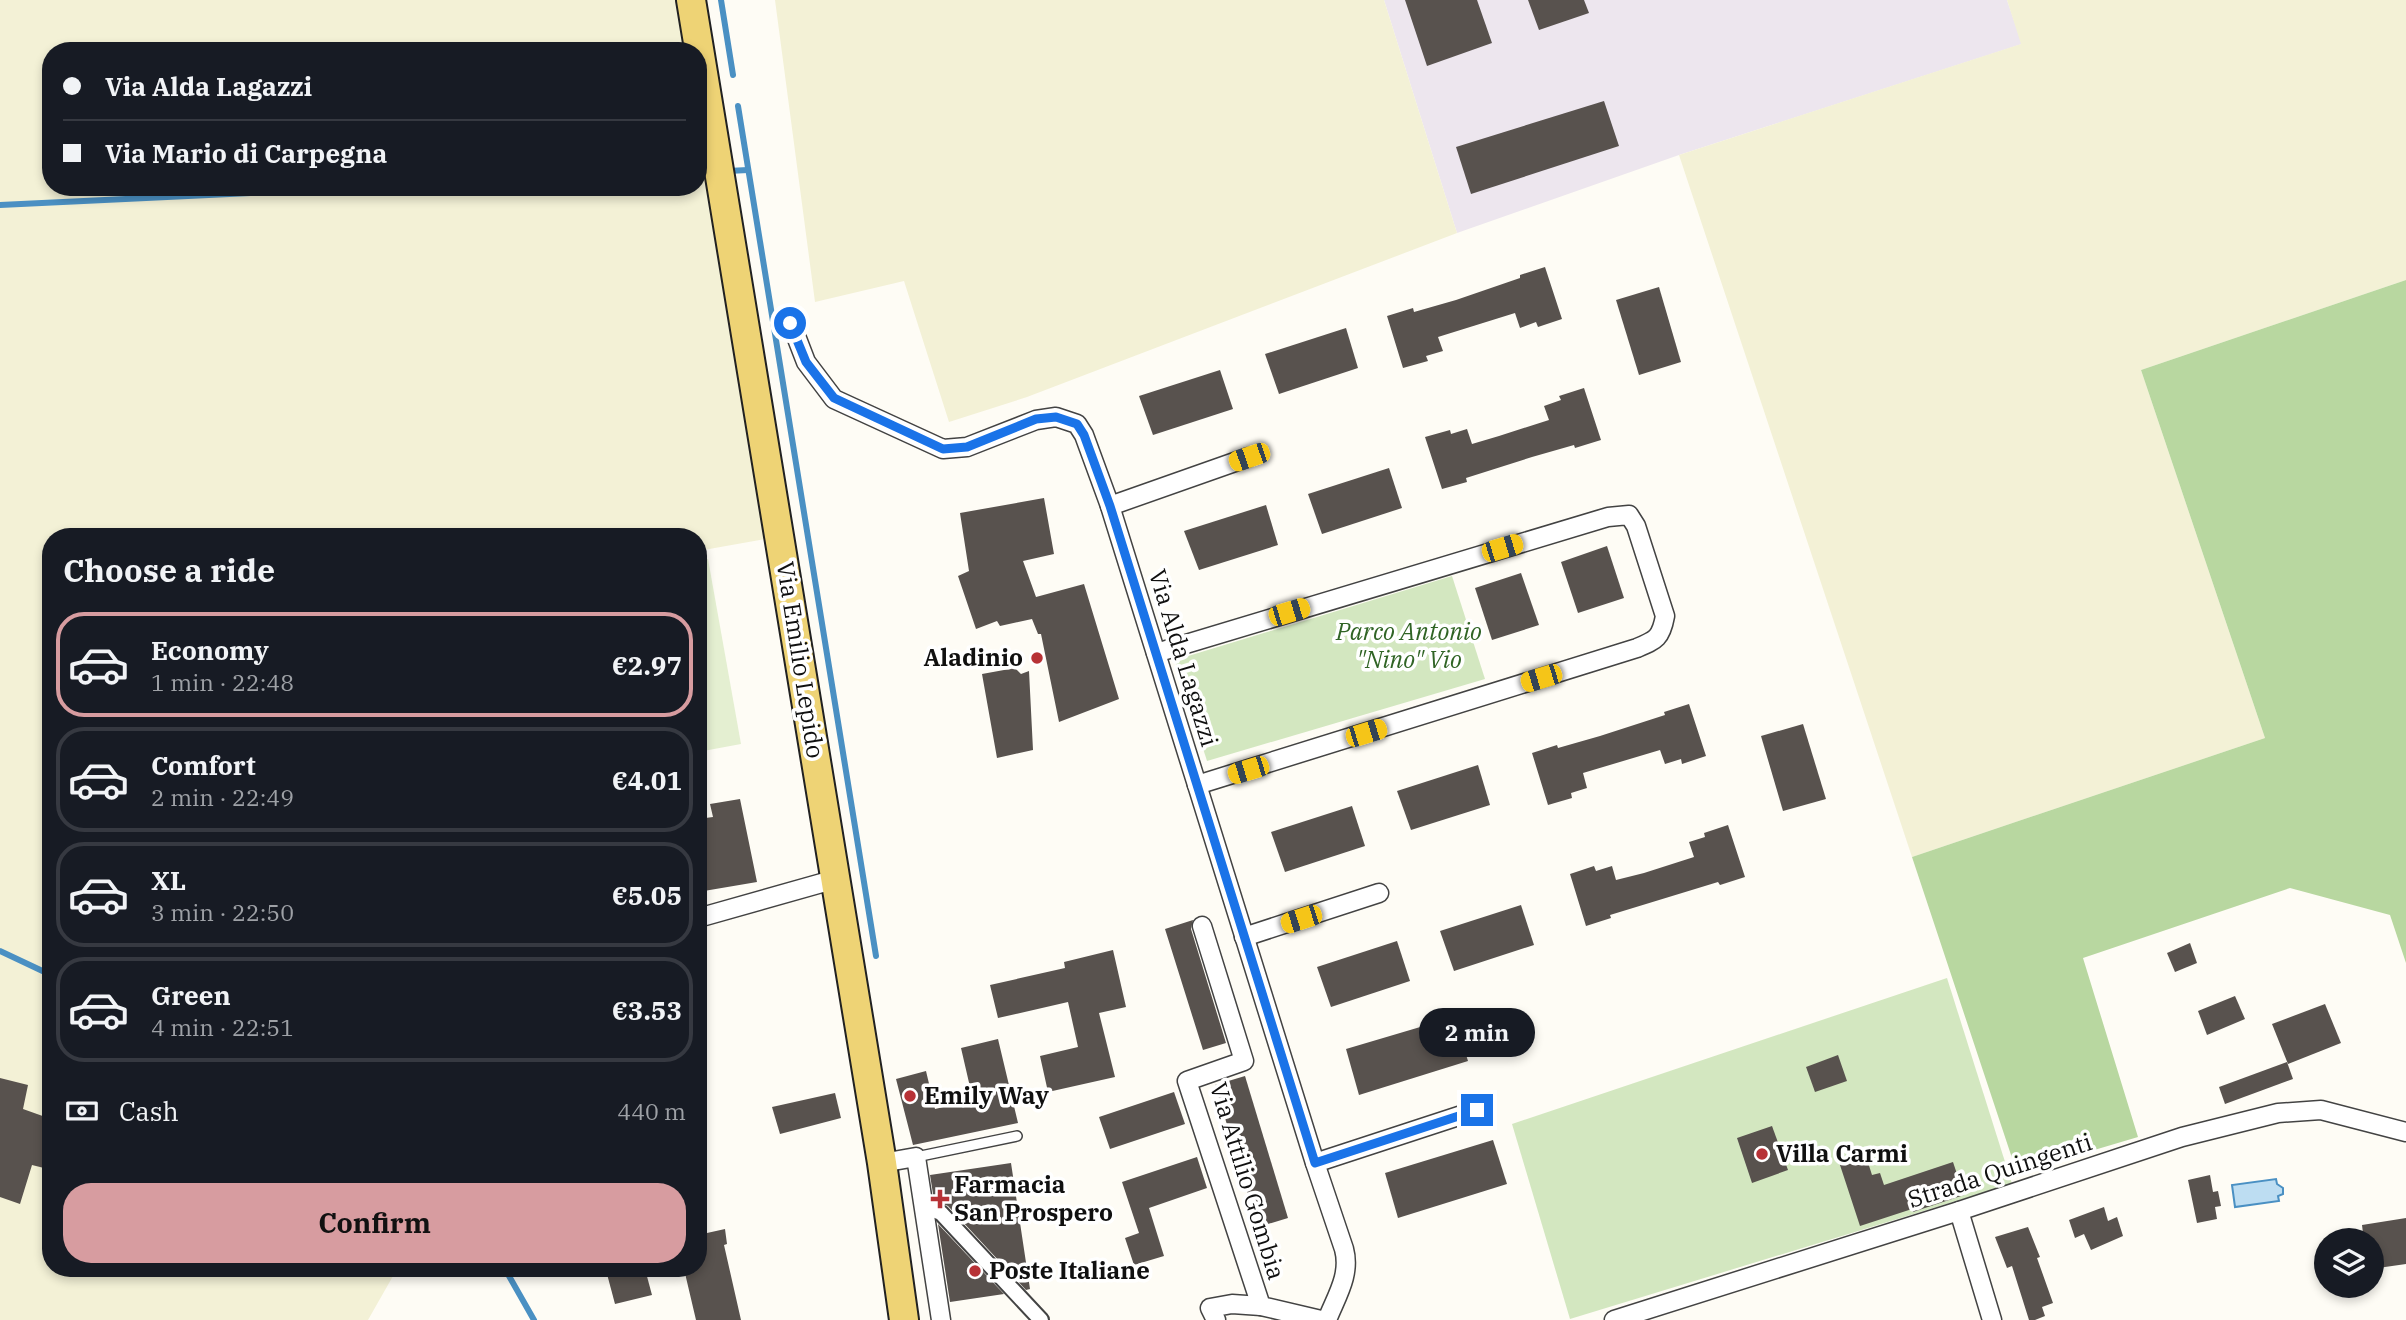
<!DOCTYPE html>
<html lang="en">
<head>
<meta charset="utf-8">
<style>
	body { margin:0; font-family:"IBM Plex Serif",serif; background:#20242c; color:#f1f3f6; height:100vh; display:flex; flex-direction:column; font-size:26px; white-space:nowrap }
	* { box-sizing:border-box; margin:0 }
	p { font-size:23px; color:#9ea1a6 }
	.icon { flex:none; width:38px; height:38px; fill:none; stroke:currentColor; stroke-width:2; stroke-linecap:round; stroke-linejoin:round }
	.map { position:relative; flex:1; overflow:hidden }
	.sheet { position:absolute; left:42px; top:528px; width:665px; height:749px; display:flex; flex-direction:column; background:#171b24; border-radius:28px; box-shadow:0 4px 10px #0003 }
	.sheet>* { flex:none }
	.guide { position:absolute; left:42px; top:42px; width:665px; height:154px; border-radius:28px; box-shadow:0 4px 10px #0003; display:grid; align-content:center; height:154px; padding:0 21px; background:#171b24 }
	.tools { position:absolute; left:2314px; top:1228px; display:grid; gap:14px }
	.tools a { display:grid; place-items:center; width:70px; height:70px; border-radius:50%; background:#171b24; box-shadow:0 4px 10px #0003; font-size:35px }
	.end { position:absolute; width:32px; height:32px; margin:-16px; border:9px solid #1a73e8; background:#fff; box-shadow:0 0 0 4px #fff }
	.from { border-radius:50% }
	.bubble { position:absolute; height:49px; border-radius:24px; background:#171b24; box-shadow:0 4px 10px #0003; font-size:23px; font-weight:700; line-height:49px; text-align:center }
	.car { position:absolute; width:21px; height:42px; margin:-21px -10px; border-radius:9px; box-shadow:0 0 5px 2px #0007; background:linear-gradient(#f5c518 24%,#345 0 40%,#f5c518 0 76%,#345 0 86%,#f5c518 0) }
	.guide b { display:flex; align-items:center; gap:24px; height:66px; font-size:26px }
	.guide b+b { border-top:2px solid #363941 }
	.guide i { width:18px; height:18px; background:#f1f3f6 }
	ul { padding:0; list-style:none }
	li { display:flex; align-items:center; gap:21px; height:105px; margin:0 14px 10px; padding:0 7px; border:4px solid #363941; border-radius:28px }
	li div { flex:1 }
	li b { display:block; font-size:26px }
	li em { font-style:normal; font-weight:700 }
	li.on { border-color:#d79ca0 }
	li>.icon { width:63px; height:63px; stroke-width:1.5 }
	h2 { padding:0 21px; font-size:32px; line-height:84px }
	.pay { display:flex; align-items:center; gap:18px; height:77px; padding:0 21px; font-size:26px }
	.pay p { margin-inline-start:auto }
	.primary-button { display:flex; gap:14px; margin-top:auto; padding:14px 21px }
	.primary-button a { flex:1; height:80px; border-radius:28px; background:#d79ca0; color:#111; font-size:28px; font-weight:700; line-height:80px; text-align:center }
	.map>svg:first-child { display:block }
	.industrial { fill:#ede6ee }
	.farmland { fill:#f3f1d6 }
	.green { fill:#d3e7c0 }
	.forest { fill:#b8d7a0 }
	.pitch { fill:#e4efd1 }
	.water { fill:#bdddf2; stroke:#4a90c3; stroke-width:2 }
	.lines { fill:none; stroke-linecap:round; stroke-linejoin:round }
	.stream { stroke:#4a90c3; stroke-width:6 }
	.building { fill:#58524e }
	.service-casing { stroke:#434343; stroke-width:12 }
	.pedestrian-casing { stroke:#434343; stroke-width:18 }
	.minor-casing { stroke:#434343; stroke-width:21 }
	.primary-casing { stroke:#212121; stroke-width:32 }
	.service { stroke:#fff; stroke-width:9 }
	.pedestrian { stroke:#fff; stroke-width:14 }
	.minor { stroke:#fff; stroke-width:18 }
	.primary { stroke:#eed375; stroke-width:28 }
	.route { stroke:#1a73e8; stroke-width:9 }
	.poi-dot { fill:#b73236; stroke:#fff; stroke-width:2.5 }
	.labels { text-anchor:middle; stroke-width:7; stroke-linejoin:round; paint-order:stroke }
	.park-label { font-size:24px; font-style:italic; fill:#306425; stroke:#fff }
	.poi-label { font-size:24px; font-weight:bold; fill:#101010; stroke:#fff; text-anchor:start }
	.street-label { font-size:24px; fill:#101010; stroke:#fff }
</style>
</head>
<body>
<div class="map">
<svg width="2406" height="1320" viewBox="0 0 2406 1320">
	<rect width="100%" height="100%" fill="#fefcf5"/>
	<polygon class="industrial" points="1384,0 2007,0 2022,44 1679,155 1457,233"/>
	<g class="farmland">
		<polygon points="0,0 678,0 687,51 51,51 51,187 698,187 698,116 771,538 698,551 698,537 51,537 51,1269 397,1269 368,1320 0,1320"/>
		<polygon points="775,0 1384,0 1457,233 1027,397 949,422 904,281 815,302"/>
		<polygon points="2007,0 2406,0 2406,280 2141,370 2265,738 1912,857 1679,155 2021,44"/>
	</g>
	<g class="green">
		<polygon points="1452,576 1485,679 1207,761 1175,660"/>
		<polygon points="1947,978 2012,1184 1570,1319 1512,1124"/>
	</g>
	<polygon class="forest" points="2406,280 2406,963 2390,915 2290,888 2083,958 2138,1137 2017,1173 1912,857 2265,738 2141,370"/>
	<polygon class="pitch" points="708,559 741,744 698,752 698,561"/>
	<polygon class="water" points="2276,1179 2277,1184 2283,1188 2283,1194 2278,1196 2279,1201 2235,1207 2232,1185"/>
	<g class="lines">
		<g class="stream">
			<polyline points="721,0 733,75"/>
			<polyline points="738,106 876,956"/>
			<polyline points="728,171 748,170"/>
			<polyline points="698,172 702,172"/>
			<polyline points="0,205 379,187"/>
			<polyline points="0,951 51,975"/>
			<polyline points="505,1269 534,1320"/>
		</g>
	</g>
	<g class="building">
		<polygon points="1405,0 1477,0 1492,43 1427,66"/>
		<polygon points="1528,0 1584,0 1589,13 1539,30"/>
		<polygon points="1604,101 1619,146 1471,194 1456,147"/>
		<polygon points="1545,267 1562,319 1538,327 1536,322 1520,328 1515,313 1438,337 1443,351 1426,356 1428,361 1403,368 1387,316 1413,308 1414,312 1456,300 1520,278 1520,275"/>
		<polygon points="1659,287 1681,362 1639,375 1616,300"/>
		<polygon points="1346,328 1358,368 1279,394 1265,354"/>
		<polygon points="1220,370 1233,409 1153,435 1139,396"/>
		<polygon points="1584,388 1601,440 1575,448 1574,445 1532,457 1466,478 1467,482 1442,489 1425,437 1450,430 1451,434 1467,429 1472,444 1499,436 1549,420 1544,406 1561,400 1559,396"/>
		<polygon points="1389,468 1402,508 1322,534 1308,494"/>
		<polygon points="1044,498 1054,554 1023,561 1036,597 1084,584 1119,699 1059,722 1041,634 1038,634 1032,619 1000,626 997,621 976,629 958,576 969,571 960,513"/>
		<polygon points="1266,505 1278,545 1199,570 1184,531"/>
		<polygon points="1607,546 1624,598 1578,613 1561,562"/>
		<polygon points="1521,573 1539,625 1492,640 1475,588"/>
		<polygon points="1015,668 1021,674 1029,671 1033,750 997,758 982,674"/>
		<polygon points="1689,704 1706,756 1682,764 1681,759 1665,764 1660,750 1583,773 1587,788 1571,793 1572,798 1548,805 1532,753 1557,745 1558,748 1600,736 1665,715 1664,712"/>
		<polygon points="1803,724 1826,799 1783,811 1761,736"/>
		<polygon points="1478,765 1490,805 1411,830 1397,791"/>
		<polygon points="740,799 757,882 698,892 698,819 713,817 710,804"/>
		<polygon points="1352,806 1365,846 1285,872 1271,832"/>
		<polygon points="1728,825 1745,877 1720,885 1718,882 1610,915 1611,918 1586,926 1570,874 1594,866 1596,871 1612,866 1616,880 1644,873 1694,857 1689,842 1705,837 1704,833"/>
		<polygon points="1521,905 1534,945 1454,971 1440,931"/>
		<polygon points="1193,920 1191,929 1226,1043 1203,1050 1165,929"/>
		<polygon points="1397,941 1410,981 1331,1007 1317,967"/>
		<polygon points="2190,943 2197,963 2175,972 2167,953"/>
		<polygon points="1113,950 1126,1007 1099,1013 1115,1077 1048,1092 1040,1056 1078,1047 1068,1002 998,1018 990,985 1065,968 1064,962"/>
		<polygon points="2235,996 2245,1019 2207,1035 2198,1011"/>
		<polygon points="2325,1004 2341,1043 2288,1064 2272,1024"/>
		<polygon points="1454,1017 1468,1061 1359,1095 1346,1049"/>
		<polygon points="998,1039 1018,1123 913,1145 896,1079 926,1071 935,1109 973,1100 961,1048"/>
		<polygon points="1838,1055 1847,1081 1815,1092 1806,1067"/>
		<polygon points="2287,1062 2293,1079 2225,1104 2219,1087"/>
		<polygon points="1245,1076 1288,1218 1258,1227 1215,1085"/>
		<polygon points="0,1078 28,1085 23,1109 51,1119 51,1144 44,1168 32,1165 20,1204 0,1197"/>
		<polygon points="1174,1092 1185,1124 1110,1149 1099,1117"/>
		<polygon points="835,1093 841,1118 780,1134 772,1107"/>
		<polygon points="1772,1126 1788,1170 1752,1183 1737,1138"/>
		<polygon points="1493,1140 1507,1184 1398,1218 1385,1173"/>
		<polygon points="1865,1153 1872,1175 1880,1173 1884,1185 1953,1162 1964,1195 1913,1212 1912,1209 1860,1226 1839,1162"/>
		<polygon points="1197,1157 1207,1188 1149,1208 1164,1256 1134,1265 1125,1238 1139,1233 1122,1182"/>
		<polygon points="1011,1163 1030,1289 1026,1290 948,1206 934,1200 930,1175"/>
		<polygon points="2210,1175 2213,1192 2218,1191 2221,1206 2215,1207 2217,1219 2197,1223 2188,1180"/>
		<polygon points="2104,1207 2108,1221 2117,1217 2123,1236 2091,1250 2084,1234 2075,1238 2069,1220"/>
		<polygon points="2406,1218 2406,1264 2371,1269 2371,1241 2364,1241 2362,1225"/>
		<polygon points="938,1224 1004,1294 950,1302"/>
		<polygon points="2028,1227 2040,1257 2037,1258 2053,1303 2042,1307 2045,1316 2035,1320 2029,1320 2012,1266 2007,1268 1995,1237"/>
		<polygon points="725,1229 727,1244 724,1245 741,1320 696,1320 684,1269 698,1269 698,1235"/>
		<polygon points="628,1269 645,1269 652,1295 615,1304 607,1274"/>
	</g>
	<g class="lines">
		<g class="service-casing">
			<polyline id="service" points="916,1157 1017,1136"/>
		</g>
		<g class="pedestrian-casing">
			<polyline id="pedestrian" points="924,1206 941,1213 1041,1320"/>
		</g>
		<g class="minor-casing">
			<g id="minor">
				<path d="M791 323 806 362 834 399 943 449 967 447 1036 420 1056 417 1077 424 1084 435 1110 506 1315 1163 1344 1249C1351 1275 1336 1297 1327 1320"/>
				<polyline points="1110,506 1249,457"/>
				<path d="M1156 653 1608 517 1629 515 1636 526 1665 616C1661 638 1656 640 1637 648L1197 785"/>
				<polyline points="698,918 836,879"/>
				<polyline points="1202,926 1244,1061 1187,1081 1261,1306 1321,1320"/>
				<polyline points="1244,937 1379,893"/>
				<polyline points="882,1163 916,1157 941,1320"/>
				<polyline points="1315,1163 1477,1110"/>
				<polyline points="1959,1211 1992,1320"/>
				<polyline points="1216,1320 1210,1308 1232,1304 1261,1306"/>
				<polyline points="1614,1320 1959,1211 2182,1137 2278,1113 2321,1110 2406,1132"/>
			</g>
		</g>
		<g class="primary-casing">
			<polyline id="primary" points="691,0 882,1163 904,1320"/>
		</g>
		<use href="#service" class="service"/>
		<use href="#pedestrian" class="pedestrian"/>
		<use href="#minor" class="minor"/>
		<use href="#primary" class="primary"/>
	</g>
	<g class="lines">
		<polyline class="route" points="790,323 806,362 834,398 943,449 967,447 1036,419 1056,417 1077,424 1084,435 1110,506 1315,1163 1477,1110"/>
	</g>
	<g class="poi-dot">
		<circle cx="1037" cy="658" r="7"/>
		<circle cx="910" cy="1096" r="7"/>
		<circle cx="1762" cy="1154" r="7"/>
		<path d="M936.5 1188.5h7v7h7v7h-7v7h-7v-7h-7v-7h7z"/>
		<circle cx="975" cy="1271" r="7"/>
	</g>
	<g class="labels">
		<g class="park-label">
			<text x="1409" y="640">Parco Antonio<tspan x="1409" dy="28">"Nino" Vio</tspan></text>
		</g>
		<g class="poi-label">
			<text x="1023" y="666" text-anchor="end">Aladinio</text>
			<text x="924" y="1104">Emily Way</text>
			<text x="1776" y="1162">Villa Carmi</text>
			<text x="954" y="1193">Farmacia<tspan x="954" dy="28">San Prospero</tspan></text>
			<text x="989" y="1279">Poste Italiane</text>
		</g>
		<g class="street-label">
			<text transform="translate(1183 658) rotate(73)" y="8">Via Alda Lagazzi</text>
			<text transform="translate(800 660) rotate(81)" y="8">Via Emilio Lepido</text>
			<text transform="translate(2000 1171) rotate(-18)" y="8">Strada Quingenti</text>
			<text transform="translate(1247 1181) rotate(73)" y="8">Via Attilio Gombia</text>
		</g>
	</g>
</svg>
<div class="tools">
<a><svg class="icon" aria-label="layers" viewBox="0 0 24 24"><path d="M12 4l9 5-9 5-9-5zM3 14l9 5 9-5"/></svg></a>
</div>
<i class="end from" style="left:790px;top:323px"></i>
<i class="end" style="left:1477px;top:1110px"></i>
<div class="bubble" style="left:1419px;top:1008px;width:116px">2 min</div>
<i class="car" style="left:1249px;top:457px;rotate:251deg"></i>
<i class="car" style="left:1502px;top:548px;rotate:73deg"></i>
<i class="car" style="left:1289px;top:612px;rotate:73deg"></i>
<i class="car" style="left:1541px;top:678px;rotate:253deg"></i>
<i class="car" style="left:1366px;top:733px;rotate:73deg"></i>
<i class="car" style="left:1248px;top:770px;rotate:253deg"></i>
<i class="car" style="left:1301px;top:919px;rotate:252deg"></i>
<div class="guide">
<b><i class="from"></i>Via Alda Lagazzi</b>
<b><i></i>Via Mario di Carpegna</b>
</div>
<section class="sheet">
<h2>Choose a ride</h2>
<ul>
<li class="on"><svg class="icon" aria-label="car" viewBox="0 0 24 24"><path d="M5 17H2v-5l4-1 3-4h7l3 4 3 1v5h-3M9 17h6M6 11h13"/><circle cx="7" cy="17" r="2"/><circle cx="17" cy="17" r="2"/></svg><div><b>Economy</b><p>1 min · 22:48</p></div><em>€2.97</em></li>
<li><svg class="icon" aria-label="car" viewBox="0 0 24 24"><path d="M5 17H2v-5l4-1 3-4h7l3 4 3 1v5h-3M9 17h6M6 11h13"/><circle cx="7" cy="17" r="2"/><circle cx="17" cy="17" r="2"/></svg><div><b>Comfort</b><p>2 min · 22:49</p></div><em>€4.01</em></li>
<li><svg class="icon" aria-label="car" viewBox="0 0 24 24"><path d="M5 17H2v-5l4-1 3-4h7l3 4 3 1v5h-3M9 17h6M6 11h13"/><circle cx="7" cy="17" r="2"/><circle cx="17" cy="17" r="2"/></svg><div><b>XL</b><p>3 min · 22:50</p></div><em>€5.05</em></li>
<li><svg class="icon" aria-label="car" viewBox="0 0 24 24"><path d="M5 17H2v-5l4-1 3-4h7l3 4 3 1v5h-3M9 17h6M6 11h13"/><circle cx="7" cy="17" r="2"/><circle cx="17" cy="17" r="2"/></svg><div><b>Green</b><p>4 min · 22:51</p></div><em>€3.53</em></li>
</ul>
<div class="pay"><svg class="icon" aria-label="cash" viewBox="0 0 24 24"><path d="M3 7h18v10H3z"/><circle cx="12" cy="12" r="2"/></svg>Cash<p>440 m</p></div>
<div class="primary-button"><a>Confirm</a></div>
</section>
</div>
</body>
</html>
